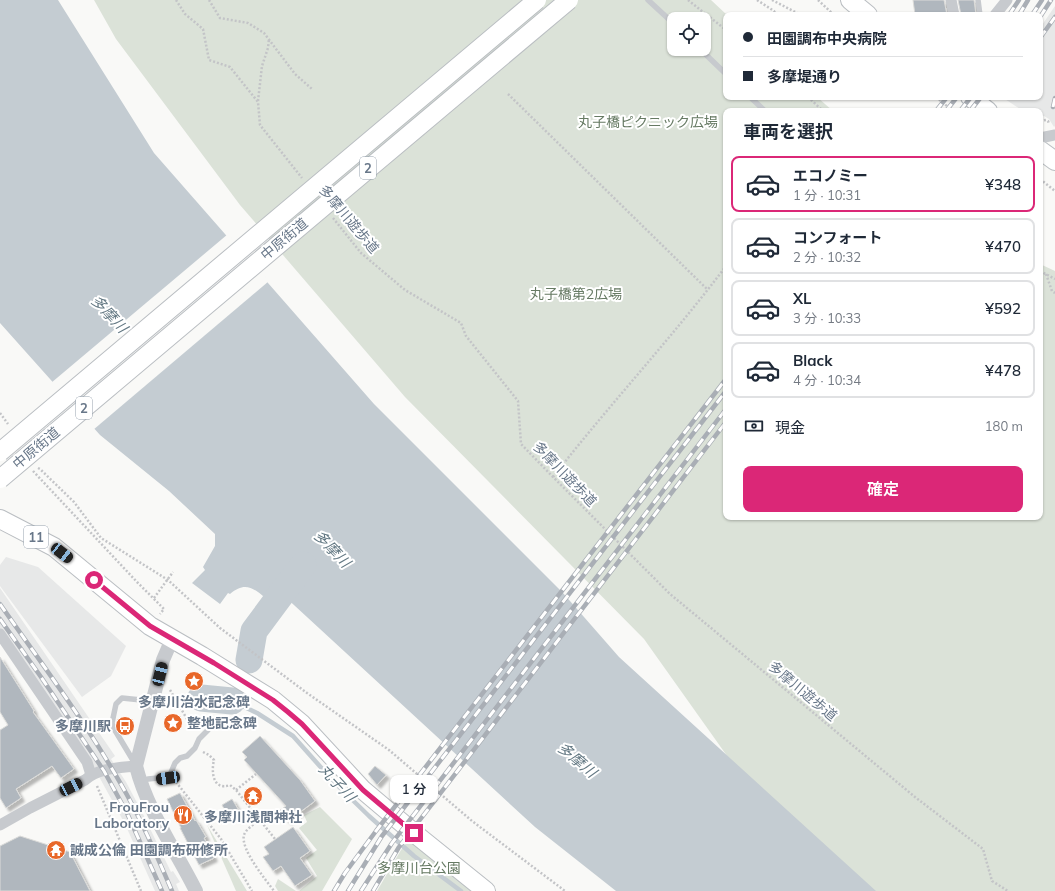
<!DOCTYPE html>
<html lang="ja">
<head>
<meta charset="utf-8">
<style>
	body { margin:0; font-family:Mulish,"Noto Sans JP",sans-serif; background:#f6f6f7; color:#1f2937; height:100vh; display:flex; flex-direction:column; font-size:15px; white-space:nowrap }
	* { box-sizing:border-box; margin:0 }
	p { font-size:13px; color:#747a83 }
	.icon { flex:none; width:22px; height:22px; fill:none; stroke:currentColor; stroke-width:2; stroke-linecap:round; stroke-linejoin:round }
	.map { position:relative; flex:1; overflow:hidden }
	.panel { position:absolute; left:723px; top:108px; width:320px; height:412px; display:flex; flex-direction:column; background:#fff; border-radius:8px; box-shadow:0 1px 3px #0004 }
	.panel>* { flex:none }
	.banner { position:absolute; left:723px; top:12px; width:320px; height:88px; border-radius:8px; box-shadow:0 1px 3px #0004; display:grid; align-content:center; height:88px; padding:0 20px; background:#fff }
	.buttons { position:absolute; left:667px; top:12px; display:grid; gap:8px }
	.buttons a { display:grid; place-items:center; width:44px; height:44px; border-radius:8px; background:#fff; box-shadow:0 1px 3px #0004; font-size:20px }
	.end { position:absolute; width:18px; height:18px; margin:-9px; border:5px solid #db2777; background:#fff; box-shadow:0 0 0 2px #fff }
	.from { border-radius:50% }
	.bubble { position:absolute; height:28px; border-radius:8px; background:#fff; box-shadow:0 1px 3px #0004; font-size:13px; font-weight:600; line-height:28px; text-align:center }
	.car { position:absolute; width:12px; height:24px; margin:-12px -6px; border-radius:5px; box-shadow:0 0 3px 1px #0007; background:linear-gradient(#222 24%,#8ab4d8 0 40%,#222 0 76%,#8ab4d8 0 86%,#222 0) }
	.banner b { display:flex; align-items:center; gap:14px; height:38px; font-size:15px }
	.banner b+b { border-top:1px solid #e0e1e3 }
	.banner i { width:10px; height:10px; background:#1f2937 }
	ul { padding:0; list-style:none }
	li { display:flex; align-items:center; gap:12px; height:56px; margin:0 8px 6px; padding:0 12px; border:2px solid #e0e1e3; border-radius:8px }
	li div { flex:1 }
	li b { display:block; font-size:15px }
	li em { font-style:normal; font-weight:600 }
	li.active { border-color:#db2777 }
	li>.icon { width:36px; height:36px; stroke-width:1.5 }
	h2 { padding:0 20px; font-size:18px; line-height:48px }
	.pay { display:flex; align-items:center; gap:10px; height:44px; padding:0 20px; font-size:15px }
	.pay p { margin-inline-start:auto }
	.button { display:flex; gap:8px; margin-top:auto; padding:8px 20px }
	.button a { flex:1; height:46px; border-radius:8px; background:#db2777; color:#fff; font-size:16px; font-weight:600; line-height:46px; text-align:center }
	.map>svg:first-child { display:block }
	.built { fill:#e7e8e8 }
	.green { fill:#dbe2d8; fill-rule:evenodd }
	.water { fill:#c4ccd2 }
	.pier { fill:#f9f9f7 }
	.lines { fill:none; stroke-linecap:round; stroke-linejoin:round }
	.stream { stroke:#c4ccd2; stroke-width:4.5 }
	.river { stroke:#c4ccd2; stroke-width:27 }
	.building { fill:#b0b7be; stroke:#dbdbd9; filter:url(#shadow) }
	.primary-casing { stroke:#babec2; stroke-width:20 }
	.path { stroke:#c3c4c7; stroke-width:2.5; stroke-dasharray:2 2; stroke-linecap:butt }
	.service { stroke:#c7cace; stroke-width:5.5 }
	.minor { stroke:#c7cace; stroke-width:11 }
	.tertiary { stroke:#c7cace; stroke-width:14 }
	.primary { stroke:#fff; stroke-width:18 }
	.rail-casing { stroke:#a9aeb5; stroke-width:4.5 }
	.rail { stroke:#fff; stroke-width:3; stroke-dasharray:9; stroke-linecap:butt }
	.primary-bridge-casing { stroke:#babec2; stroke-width:20; stroke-linecap:butt }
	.primary-bridge { stroke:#fff; stroke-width:18 }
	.route { stroke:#db2777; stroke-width:5 }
	.labels { text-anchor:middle; stroke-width:4; stroke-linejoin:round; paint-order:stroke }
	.shield { fill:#fff; stroke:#95a0ac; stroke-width:1 }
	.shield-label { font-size:13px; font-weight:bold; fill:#687789 }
	.park-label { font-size:14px; fill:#667a63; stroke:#fff }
	.street-label { font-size:14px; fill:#687789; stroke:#fff }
	.poi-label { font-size:14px; font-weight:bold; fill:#687789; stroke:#fff }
	.water-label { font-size:15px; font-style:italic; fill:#637883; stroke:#fff }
</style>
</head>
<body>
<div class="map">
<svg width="1055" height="891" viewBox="0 0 1055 891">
	<defs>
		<filter id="shadow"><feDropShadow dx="3.5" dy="3.5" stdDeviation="1" flood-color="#0004"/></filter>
	</defs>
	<rect width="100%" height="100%" fill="#f9f9f7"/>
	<g class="built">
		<polygon points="1055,6 1055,126 1054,127 1049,119 1044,116 1040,117 1040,111 1023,111 1002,97 1040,97 1040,28"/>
		<polygon points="6,557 38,567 126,646 111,676 82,697 0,586 0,565"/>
		<polygon points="0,588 115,756 111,759 126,782 143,814 171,872 173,871 180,882 176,884 179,891 155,891 125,824 91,762 0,629"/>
	</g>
	<g class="green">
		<path d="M94 0H711L727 15H726V97H817L833 111H726V517H1040V264L1055 271V891H823L644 639 405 397 240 205 116 39ZM674 19H704V49H674Z"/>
		<polygon points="320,807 352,839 322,891 299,891 317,876 306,858 317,850 299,828 307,822 304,815"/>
		<polygon points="207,825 247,891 236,891"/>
		<polygon points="414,833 486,891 377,891 401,850"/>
		<polygon points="278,879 296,891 278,891 275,886"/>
	</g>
	<path class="water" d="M0 0H58L154 153 374 404 563 593 619 657 876 891H616L535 827 282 594 263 596C251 586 243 583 230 594L228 593 220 604 192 583 205 570 203 567 215 546V534L169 491 100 435 0 323Z"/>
	<polygon class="pier" points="228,234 269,281 93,430 51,383"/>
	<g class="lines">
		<polyline class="stream" points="232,696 232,701 257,713 293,736 333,781 369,816 414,856 461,891"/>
		<g class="river">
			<polyline points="249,660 254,631 303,565"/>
			<polyline points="201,698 232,701"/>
		</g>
	</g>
	<g class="building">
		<polygon points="913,0 944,0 947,15 915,15"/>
		<polygon points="958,0 974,0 976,15 961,15"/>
		<polygon points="0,657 34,711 33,712 74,769 61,778 52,766 16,789 21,798 6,808 0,798 0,730 8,725 0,712"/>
		<polygon points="260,736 300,780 315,801 288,821 279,811 286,806 244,760 247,757 242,752"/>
		<polygon points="375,766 386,775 377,785 368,774"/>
		<polygon points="180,793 195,821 196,820 206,837 204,838 214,858 199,865 180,828 181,828 167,799"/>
		<polygon points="232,799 238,809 228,816 222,805"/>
		<polygon points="293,827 310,851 300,858 312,875 295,886 281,866 273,871 263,857 269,854 264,847"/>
		<polygon points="20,836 70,852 90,891 0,891 0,846"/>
	</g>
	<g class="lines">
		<g class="primary-casing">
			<g id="primary">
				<polyline points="850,0 868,15"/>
				<polyline points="970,97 988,111"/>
				<polyline points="1040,150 1055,161"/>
				<polyline points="0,519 54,547 150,626 202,656 273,700 302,724 363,790 414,833 486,891"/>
			</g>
		</g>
		<g class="path">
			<polyline points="176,0 185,14 203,29 209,60 230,67 258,102 260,125 302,178"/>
			<polyline points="209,0 220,18 248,23 264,33 295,74 312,89"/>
			<polyline points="688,0 726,30"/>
			<polyline points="757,0 774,11 776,15"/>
			<polyline points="772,0 801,15"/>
			<polyline points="818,0 834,15"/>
			<polyline points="508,94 708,290"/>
			<polyline points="808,97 823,111"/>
			<polyline points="936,97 953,111"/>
			<polyline points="258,101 262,66 268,48 269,39"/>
			<polyline points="1040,121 1046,120 1048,121 1049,124"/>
			<polyline points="1040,179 1055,191"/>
			<polyline points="333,218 361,253 405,290 461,323 466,336 518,401 521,444 553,477 670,594 915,797 983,849 992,881 1008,891"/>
			<polyline points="1040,271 1055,279"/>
			<polyline points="1046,274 1052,291 1055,293"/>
			<polyline points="0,413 8,424"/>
			<polyline points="38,468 40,469 74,502 101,538 168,580 220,628 307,693 389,750 472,821 565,891"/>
			<polyline points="33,471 137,582 164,609 160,614"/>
			<path d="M553 477C609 405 671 339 726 266"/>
			<polyline points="154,598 173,572"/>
			<polyline points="170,690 194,731"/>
			<path d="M203 752 209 755 214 760C211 772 213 791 230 785L236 790 275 839"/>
			<polyline points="176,782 221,839 252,891"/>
			<polyline points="97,786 141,891"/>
			<polyline points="236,790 256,774"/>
			<path d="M260 820C254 824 246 829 244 835 240 849 266 880 274 891"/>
		</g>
		<g class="service">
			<polyline points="648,0 674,24"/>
			<polyline points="978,0 980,15"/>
			<polyline points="700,49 726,74"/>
			<polyline points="750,97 765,111"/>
			<polyline points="134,762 113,727 112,723 116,704 122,698 151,701"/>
			<polyline points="141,782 148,779 168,777 170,775 175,763 180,758 187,756 195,748 199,739 208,730"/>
		</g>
		<g class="minor">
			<polyline points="951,0 954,15"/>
			<polyline points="995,15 1007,0"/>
			<polyline points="1040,138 1055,135"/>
			<polyline points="0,634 87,762 91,775"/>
			<path d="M0 825 30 808 85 780C98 768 119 768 136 766"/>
		</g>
		<path class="tertiary" d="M172 639 163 660 136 766C147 810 176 851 196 891"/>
		<use href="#primary" class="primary"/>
		<g class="rail-casing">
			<g id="rail">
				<polyline points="1009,15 1019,0"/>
				<polyline points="1019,15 1028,0"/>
				<polyline points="1032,15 1042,0"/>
				<polyline points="1040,17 1051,0"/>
				<polyline points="1040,38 1055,17"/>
				<polyline points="1053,107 1055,98"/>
				<polyline points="936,111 947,97"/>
				<polyline points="946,111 957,97"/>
				<polyline points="960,111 971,97"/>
				<polyline points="970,111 981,97"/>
				<path d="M0 604C46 670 97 737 134 808 148 835 160 863 172 891"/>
				<polyline points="0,619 41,677 104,771 127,813 162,891"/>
				<polyline points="334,891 345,873 376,831 726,379"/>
				<polyline points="348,891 382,836 726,391"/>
				<polyline points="361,891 392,843 726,409"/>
				<polyline points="373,891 399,847 726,422"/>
			</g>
		</g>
		<use href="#rail" class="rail"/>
		<g class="primary-bridge-casing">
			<g id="primary-bridge">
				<polyline points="0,452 537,0"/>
				<polyline points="0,479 569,0"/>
			</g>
		</g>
		<use href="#primary-bridge" class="primary-bridge"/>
	</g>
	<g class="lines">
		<polyline class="route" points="94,580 150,626 214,663 273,700 288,712 302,724 363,790 414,833"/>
	</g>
	<defs>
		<g id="sight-disc" transform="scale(1)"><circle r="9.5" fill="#e86729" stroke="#fff"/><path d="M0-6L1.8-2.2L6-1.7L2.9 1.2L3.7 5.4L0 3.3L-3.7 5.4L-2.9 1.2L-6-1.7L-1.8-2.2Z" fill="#fff"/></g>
		<g id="bus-disc" transform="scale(1)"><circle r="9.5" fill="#e86729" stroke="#fff"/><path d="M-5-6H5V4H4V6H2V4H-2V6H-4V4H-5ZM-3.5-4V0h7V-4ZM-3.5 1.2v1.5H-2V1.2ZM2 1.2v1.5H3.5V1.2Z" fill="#fff"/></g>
		<g id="temple-disc" transform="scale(1)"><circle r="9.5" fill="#e86729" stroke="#fff"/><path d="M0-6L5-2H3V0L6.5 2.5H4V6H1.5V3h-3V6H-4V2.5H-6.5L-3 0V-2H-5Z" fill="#fff"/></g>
		<g id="restaurant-disc" transform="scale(1)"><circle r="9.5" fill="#e86729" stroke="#fff"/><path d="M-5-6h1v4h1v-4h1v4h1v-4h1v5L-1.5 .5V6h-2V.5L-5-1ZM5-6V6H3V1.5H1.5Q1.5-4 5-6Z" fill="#fff"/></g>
	</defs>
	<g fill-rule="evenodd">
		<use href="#sight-disc" x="194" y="681"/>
		<use href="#sight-disc" x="173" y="723"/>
		<use href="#bus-disc" x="125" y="726"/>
		<use href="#temple-disc" x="253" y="796"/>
		<use href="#restaurant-disc" x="183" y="815"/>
		<use href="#temple-disc" x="56" y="850"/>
	</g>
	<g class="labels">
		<g class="shield">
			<rect x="360" y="157" width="16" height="22" rx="3"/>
			<rect x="76" y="397" width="16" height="22" rx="3"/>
			<rect x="24" y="526" width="24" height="22" rx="3"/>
		</g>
		<g class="shield-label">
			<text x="368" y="173">2</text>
			<text x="84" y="413">2</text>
			<text x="36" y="542">11</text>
		</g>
		<g class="park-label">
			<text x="648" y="127">丸子橋ピクニック広場</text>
			<text x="576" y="299">丸子橋第2広場</text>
			<text x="419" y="873">多摩川台公園</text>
		</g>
		<g class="street-label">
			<text transform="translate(349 219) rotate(50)" y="5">多摩川遊歩道</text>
			<text transform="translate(284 239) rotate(-40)" y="5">中原街道</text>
			<text transform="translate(36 448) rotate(-40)" y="5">中原街道</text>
			<text transform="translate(565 474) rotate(46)" y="5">多摩川遊歩道</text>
			<text transform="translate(803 691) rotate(40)" y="5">多摩川遊歩道</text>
		</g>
		<g class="poi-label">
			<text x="194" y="707">多摩川治水記念碑</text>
			<text x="187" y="728" text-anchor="start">整地記念碑</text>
			<text x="111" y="731" text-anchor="end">多摩川駅</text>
			<text x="169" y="812" text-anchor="end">FrouFrou<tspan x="169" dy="16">Laboratory</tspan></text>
			<text x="253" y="822">多摩川浅間神社</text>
			<text x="70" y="855" text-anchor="start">誠成公倫 田園調布研修所</text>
		</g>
		<g class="water-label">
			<text transform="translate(109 314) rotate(47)" y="5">多摩川</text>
			<text transform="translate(332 549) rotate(46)" y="5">多摩川</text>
			<text transform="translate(577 760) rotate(40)" y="5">多摩川</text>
			<text transform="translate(337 783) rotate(47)" y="5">丸子川</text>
		</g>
	</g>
</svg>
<div class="buttons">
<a><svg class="icon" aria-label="locate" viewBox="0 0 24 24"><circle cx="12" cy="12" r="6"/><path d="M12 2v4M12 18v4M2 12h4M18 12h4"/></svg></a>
</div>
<i class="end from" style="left:94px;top:580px"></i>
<i class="end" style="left:414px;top:833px"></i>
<div class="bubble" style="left:390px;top:775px;width:48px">1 分</div>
<i class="car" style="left:62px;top:553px;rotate:128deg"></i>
<i class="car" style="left:160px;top:674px;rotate:14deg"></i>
<i class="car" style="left:168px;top:778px;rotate:262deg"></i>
<i class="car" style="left:71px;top:787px;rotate:63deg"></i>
<div class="banner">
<b><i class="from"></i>田園調布中央病院</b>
<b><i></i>多摩堤通り</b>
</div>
<section class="panel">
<h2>車両を選択</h2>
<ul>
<li class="active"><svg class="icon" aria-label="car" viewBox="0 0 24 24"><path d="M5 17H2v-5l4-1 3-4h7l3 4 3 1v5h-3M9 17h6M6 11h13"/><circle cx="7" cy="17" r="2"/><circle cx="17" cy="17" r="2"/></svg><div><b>エコノミー</b><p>1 分 · 10:31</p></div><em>¥348</em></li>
<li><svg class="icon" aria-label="car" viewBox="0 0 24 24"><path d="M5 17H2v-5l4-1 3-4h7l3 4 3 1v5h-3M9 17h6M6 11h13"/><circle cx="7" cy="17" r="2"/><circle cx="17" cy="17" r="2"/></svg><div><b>コンフォート</b><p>2 分 · 10:32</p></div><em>¥470</em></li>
<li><svg class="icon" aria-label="car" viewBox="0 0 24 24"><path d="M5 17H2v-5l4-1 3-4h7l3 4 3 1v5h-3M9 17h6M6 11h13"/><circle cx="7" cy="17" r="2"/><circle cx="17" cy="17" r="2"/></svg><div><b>XL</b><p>3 分 · 10:33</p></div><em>¥592</em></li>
<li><svg class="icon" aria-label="car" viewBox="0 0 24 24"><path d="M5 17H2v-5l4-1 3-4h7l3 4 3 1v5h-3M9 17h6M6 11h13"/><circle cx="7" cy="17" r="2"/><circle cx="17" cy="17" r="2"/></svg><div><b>Black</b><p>4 分 · 10:34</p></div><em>¥478</em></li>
</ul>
<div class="pay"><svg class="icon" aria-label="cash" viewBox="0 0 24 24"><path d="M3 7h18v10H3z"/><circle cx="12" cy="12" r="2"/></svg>現金<p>180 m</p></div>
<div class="button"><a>確定</a></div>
</section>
</div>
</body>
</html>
